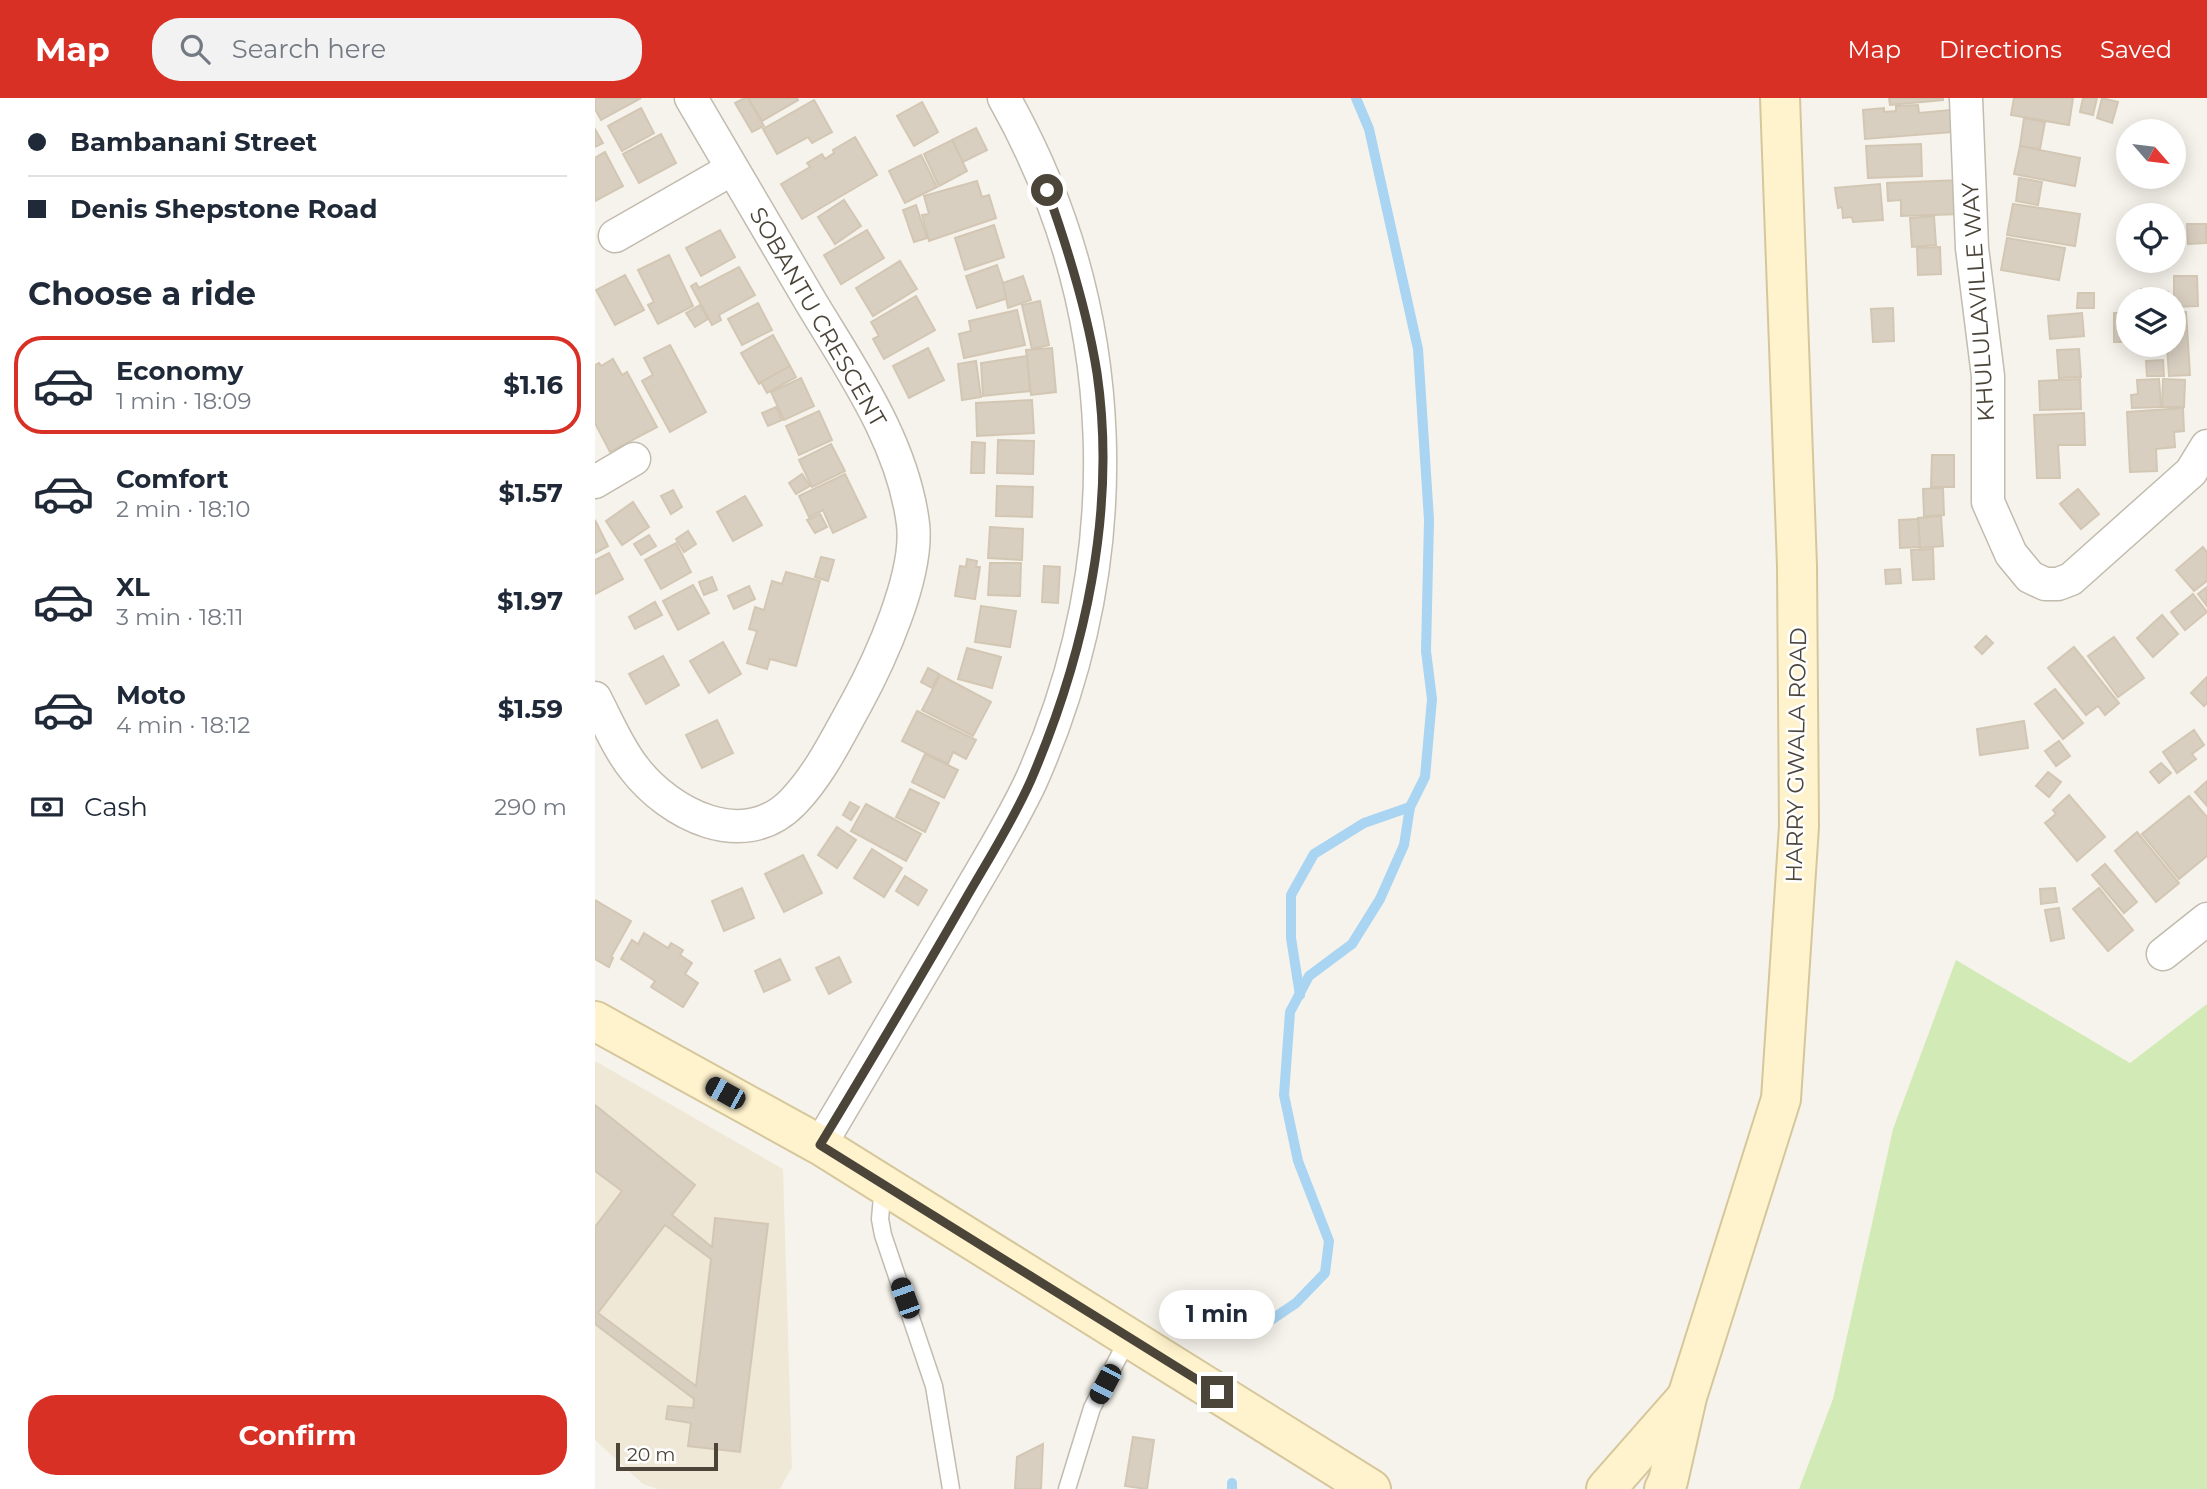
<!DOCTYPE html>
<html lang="en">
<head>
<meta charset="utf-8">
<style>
	body { margin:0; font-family:Montserrat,sans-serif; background:#f2f2f3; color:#1f2937; height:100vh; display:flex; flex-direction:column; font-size:26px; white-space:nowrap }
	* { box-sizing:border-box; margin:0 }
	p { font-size:23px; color:#747a83 }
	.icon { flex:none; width:38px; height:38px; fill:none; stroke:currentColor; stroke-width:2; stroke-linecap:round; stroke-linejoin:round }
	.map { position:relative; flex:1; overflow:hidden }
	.drawer { display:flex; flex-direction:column; background:#fff; width:595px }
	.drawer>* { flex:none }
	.hud { display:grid; align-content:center; height:154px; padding:0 28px; background:#fff }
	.needle { width:46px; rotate:118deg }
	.buttons { position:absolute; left:1521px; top:21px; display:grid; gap:14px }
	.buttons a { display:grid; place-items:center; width:70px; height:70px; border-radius:50%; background:#fff; box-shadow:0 4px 18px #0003; font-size:35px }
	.scale { position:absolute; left:21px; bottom:18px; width:102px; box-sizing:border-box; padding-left:7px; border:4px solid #4b4439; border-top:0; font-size:19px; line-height:24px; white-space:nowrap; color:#4b4439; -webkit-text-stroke:5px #fff; paint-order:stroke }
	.end { position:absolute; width:32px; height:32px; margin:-16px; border:9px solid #4b4439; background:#fff; box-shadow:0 0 0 4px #fff }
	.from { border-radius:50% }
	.bubble { position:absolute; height:49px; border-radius:24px; background:#fff; box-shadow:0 4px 18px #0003; font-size:23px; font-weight:700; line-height:49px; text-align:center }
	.car { position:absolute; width:21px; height:42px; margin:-21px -10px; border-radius:9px; box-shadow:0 0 5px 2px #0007; background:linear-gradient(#222 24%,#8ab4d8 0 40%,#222 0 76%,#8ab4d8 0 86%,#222 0) }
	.hud b { display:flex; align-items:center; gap:24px; height:66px; font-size:26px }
	.hud b+b { border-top:2px solid #e0e1e3 }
	.hud i { width:18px; height:18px; background:#1f2937 }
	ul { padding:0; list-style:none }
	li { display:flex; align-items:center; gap:21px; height:98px; margin:0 14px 10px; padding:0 14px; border:4px solid transparent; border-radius:28px }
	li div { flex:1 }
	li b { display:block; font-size:26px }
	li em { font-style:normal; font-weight:700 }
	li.on { border-color:#d93025 }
	li>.icon { width:63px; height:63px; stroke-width:1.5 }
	h2 { padding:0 28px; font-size:32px; line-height:84px }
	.pay { display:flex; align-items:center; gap:18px; height:77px; padding:0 28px; font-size:26px }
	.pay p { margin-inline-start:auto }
	.button { display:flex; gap:14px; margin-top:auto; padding:14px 28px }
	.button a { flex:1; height:80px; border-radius:28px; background:#d93025; color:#fff; font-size:28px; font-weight:700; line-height:80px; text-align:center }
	header { display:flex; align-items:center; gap:42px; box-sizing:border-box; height:98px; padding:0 35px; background:#d93025; color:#fff }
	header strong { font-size:33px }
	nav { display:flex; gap:38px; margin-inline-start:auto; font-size:24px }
	.search { width:490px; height:63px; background:#f2f2f3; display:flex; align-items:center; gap:18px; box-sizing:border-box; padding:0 24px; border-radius:28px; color:#747a83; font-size:26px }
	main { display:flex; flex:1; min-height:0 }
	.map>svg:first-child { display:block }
	.education { fill:#efe8d6 }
	.green { fill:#d2eab5 }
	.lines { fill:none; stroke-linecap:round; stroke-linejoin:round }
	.stream { stroke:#a9d4f2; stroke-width:10 }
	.building { fill:#d8cfc1; stroke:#d3c7b4; stroke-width:2; fill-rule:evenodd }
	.lane-casing { stroke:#c2bbae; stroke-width:19 }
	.street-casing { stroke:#c2bbae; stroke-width:35 }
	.secondary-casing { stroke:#d6c79b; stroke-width:42 }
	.lane { stroke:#fff; stroke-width:16 }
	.street { stroke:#fff; stroke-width:32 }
	.secondary { stroke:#fff3cd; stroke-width:38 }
	.route { stroke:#4b4439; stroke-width:9 }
	.labels { text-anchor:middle; stroke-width:5; stroke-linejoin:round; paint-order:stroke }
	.street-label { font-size:23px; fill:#4b4439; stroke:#fff }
</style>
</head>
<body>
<header>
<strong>Map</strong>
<div class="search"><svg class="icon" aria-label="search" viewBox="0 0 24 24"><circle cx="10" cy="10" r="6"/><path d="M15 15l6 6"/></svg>Search here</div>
<nav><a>Map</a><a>Directions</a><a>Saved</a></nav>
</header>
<main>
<section class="drawer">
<div class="hud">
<b><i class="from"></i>Bambanani Street</b>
<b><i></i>Denis Shepstone Road</b>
</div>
<h2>Choose a ride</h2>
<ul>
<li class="on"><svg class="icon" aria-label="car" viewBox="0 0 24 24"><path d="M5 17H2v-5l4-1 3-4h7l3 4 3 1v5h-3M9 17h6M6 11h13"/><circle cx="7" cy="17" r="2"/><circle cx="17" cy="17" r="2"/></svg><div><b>Economy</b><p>1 min · 18:09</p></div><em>$1.16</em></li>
<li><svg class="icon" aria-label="car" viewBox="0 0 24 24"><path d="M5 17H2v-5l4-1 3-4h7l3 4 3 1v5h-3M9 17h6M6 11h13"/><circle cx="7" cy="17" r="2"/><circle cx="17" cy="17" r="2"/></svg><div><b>Comfort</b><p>2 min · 18:10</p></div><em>$1.57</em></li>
<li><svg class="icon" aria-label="car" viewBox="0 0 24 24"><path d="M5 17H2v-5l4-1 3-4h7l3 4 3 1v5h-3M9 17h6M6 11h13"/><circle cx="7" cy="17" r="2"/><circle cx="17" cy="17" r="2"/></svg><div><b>XL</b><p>3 min · 18:11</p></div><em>$1.97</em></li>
<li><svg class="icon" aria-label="car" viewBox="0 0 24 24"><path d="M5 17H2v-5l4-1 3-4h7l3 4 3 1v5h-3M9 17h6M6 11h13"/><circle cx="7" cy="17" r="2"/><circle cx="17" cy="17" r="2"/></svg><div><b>Moto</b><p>4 min · 18:12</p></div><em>$1.59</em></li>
</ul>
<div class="pay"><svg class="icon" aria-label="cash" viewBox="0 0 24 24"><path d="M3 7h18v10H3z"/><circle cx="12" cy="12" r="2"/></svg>Cash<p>290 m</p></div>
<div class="button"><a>Confirm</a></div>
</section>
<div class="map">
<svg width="1612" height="1391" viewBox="0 0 1612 1391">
	<rect width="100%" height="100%" fill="#f6f3ec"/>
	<polygon class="education" points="0,963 188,1071 197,1369 185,1391 63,1391 48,1386 0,1342"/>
	<polygon class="green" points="1361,862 1535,965 1612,906 1612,1391 1204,1391 1238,1301 1298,1031"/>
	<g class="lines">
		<g class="stream">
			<polyline points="705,897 696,840 696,797 719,756 769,725 815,709"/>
			<polyline points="673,1224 701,1205 730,1175 734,1143 703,1063 689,997 695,914 714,878 757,846 785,801 809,747 815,709 830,679 837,601 831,553 834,422 823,251 774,31 761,0"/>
			<polyline points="637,1385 637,1391"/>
		</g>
	</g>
	<g class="building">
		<polygon points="0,0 46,0 6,22 0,11"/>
		<polygon points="150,0 153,0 169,28 157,34 140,5"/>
		<polygon points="153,0 202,0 203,2 167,23"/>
		<polygon points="1294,0 1348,0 1348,2 1295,7"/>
		<polygon points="1419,0 1478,0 1474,27 1416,17"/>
		<polygon points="1488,0 1502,0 1498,17 1485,14"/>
		<polygon points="1507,0 1523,4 1517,25 1502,20"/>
		<polygon points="219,2 237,34 217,45 213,39 182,56 168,31"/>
		<polygon points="327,4 343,34 319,48 302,18"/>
		<polygon points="1323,7 1324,15 1355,12 1357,34 1270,41 1268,12 1289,10 1289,14 1301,13 1301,8"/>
		<polygon points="46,10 59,35 27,53 13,28"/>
		<polygon points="1429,20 1450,24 1445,51 1425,48"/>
		<polygon points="381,30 392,52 368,64 357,42"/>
		<polygon points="0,31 8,45 0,49"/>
		<polygon points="66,36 81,65 44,85 28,56"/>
		<polygon points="260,39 282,77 207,121 186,86 215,69 212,65 227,56 230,61 239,55 238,52"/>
		<polygon points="357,42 372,73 344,88 329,56"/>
		<polygon points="1326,46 1327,78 1273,80 1271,48"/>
		<polygon points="1425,48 1485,60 1480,88 1419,76"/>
		<polygon points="10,54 28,88 0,103 0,60"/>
		<polygon points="326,57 342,89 310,105 294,73"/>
		<polygon points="1424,80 1447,84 1443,107 1421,103"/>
		<polygon points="1365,82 1367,116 1306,118 1306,102 1293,103 1292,85"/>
		<polygon points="382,83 387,99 394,97 401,120 334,143 327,117 334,116 329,98"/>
		<polygon points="1285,86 1288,122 1258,124 1257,119 1248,120 1247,109 1243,110 1240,90"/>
		<polygon points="249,102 266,128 240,146 223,119"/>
		<polygon points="1418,106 1485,116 1480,148 1412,137"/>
		<polygon points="321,107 332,140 319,144 308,112"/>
		<polygon points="1339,118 1341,147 1317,149 1315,120"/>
		<polygon points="1592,126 1611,126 1611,145 1593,146"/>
		<polygon points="399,127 409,159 370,172 360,140"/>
		<polygon points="125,132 140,159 106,178 91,150"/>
		<polygon points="272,132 289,160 246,186 229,157"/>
		<polygon points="1412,140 1470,150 1464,182 1406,172"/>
		<polygon points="1345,149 1346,176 1323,177 1322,150"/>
		<polygon points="74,157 98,208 63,226 53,207 59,204 43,172"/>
		<polygon points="305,163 322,191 278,218 261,190"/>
		<polygon points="402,167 413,200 382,210 371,178"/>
		<polygon points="144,169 160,197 124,217 126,222 117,227 96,188 101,185 104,190"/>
		<polygon points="30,177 49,212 20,227 1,192"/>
		<polygon points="428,178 436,202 413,210 408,185"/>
		<polygon points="1579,178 1602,178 1603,208 1579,209"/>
		<polygon points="1546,191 1573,194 1573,201 1543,201"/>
		<polygon points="1483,195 1499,195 1499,210 1482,210"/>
		<polygon points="321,198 340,232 289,261 278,241 284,238 276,224"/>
		<polygon points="445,203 454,247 437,251 427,207"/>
		<polygon points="163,205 177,232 147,247 133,221"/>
		<polygon points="105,207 113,221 100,229 91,215"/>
		<polygon points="1298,210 1299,243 1278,244 1276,211"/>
		<polygon points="422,212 430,247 369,260 364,236 376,233 374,223"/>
		<polygon points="1591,214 1595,277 1574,278 1572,247 1578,247 1578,215"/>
		<polygon points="1487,215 1489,238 1455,241 1453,218"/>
		<polygon points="1519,215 1533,215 1532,244 1519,244"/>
		<polygon points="178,237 195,268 164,286 146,255"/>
		<polygon points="75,247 111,314 75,334 47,283 58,277 49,260"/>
		<polygon points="333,250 349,282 314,300 298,268"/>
		<polygon points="457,250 461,294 436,297 431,252"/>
		<polygon points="1484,251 1486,279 1464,280 1462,252"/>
		<polygon points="432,258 435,293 388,298 386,265"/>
		<polygon points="18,261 27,277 32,274 62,329 15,354 0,325 0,267 4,265 6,268"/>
		<polygon points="1568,262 1569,278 1552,278 1551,263"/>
		<polygon points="381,263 386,299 367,302 363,266"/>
		<polygon points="195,268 201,279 172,295 166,284"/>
		<polygon points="206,280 219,308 189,322 176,294"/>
		<polygon points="1485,281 1486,311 1445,312 1444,283"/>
		<polygon points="1564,281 1566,309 1537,310 1536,297 1543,296 1542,282"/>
		<polygon points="1568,281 1590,282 1589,309 1567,309"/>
		<polygon points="437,302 439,335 382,338 381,305"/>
		<polygon points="181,309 187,322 173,328 167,315"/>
		<polygon points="1588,310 1589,333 1579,334 1580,349 1561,351 1562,373 1535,374 1532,314"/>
		<polygon points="224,313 237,342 204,357 191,328"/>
		<polygon points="1489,315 1490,347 1463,347 1465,380 1442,380 1439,317"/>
		<polygon points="403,342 439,343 438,376 402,375"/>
		<polygon points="377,344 390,345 389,375 376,375"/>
		<polygon points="236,346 250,373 217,389 204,362"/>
		<polygon points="1337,357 1359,357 1359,389 1336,389"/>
		<polygon points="207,376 215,388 201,396 194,385"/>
		<polygon points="250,376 271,419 238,435 228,412 214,419 204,398"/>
		<polygon points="402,388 438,389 437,419 401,418"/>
		<polygon points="1348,390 1349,417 1329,418 1328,391"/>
		<polygon points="1483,391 1504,416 1486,431 1465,406"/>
		<polygon points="78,392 87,409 76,416 66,398"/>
		<polygon points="150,398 167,427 138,443 122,414"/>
		<polygon points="38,404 54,429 27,447 11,423"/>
		<polygon points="225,416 232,429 220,435 212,422"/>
		<polygon points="1346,418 1348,448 1325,450 1323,420"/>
		<polygon points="1323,421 1325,449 1305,450 1304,422"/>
		<polygon points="0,422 13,448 0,455"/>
		<polygon points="395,429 428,431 427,462 393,460"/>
		<polygon points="93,433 101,446 89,454 81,441"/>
		<polygon points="54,437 61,448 46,457 39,446"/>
		<polygon points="81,445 96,474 66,491 50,462"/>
		<polygon points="1608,449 1612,454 1612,483 1599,493 1581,472"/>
		<polygon points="1338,451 1339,481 1318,482 1316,452"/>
		<polygon points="14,455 28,481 0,496 0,462"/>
		<polygon points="226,459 239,462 233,483 220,479"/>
		<polygon points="372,461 382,463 381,469 385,469 380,501 360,498 365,468 371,469"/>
		<polygon points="395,465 426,465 425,498 393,497"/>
		<polygon points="449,468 465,469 463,505 447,504"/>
		<polygon points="1305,471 1306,485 1291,486 1290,472"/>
		<polygon points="191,474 225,483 201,568 175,561 172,571 152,565 162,533 154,531 160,509 169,512 177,483 187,486"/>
		<polygon points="117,479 122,492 109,497 104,484"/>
		<polygon points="98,487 114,515 83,532 68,503"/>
		<polygon points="154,488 160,501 139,511 133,498"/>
		<polygon points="1612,489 1612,508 1603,496"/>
		<polygon points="1598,496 1612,514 1590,532 1576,514"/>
		<polygon points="60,504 67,517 40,531 34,519"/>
		<polygon points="386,508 421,513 415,549 380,544"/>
		<polygon points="1567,517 1583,536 1558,559 1542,540"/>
		<polygon points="1391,538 1398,545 1387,556 1380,549"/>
		<polygon points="1519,539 1549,580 1523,599 1493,558"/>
		<polygon points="128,544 146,576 114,595 95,563"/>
		<polygon points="1479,549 1524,605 1510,617 1503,608 1491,617 1453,570"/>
		<polygon points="372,550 406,559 397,590 363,581"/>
		<polygon points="68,558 84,587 51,606 34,576"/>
		<polygon points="333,570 344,576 337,590 326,584"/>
		<polygon points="345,577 396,604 378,638 327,612"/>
		<polygon points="1612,579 1612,605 1609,608 1596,595"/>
		<polygon points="1460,591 1488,625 1468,641 1440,606"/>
		<polygon points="322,613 381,642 371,661 358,654 353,666 307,643"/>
		<polygon points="122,622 138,655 107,670 91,637"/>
		<polygon points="1429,623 1433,650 1385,657 1382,631"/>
		<polygon points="1599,632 1609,647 1597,656 1601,661 1582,675 1568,654"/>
		<polygon points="1464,643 1475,658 1461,668 1450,653"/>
		<polygon points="330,656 363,672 349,700 317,684"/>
		<polygon points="1566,665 1576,675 1564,685 1555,674"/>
		<polygon points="1453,674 1466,684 1454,699 1441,688"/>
		<polygon points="1612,683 1612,708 1600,694"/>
		<polygon points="315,691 344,705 330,734 301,719"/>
		<polygon points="1474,697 1510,739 1482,763 1450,725 1461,716 1458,712"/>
		<polygon points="1594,698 1612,719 1612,758 1584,781 1547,736"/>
		<polygon points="255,704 264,709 256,722 248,717"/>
		<polygon points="271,706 326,736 311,763 256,733"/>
		<polygon points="242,729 261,742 242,770 223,757"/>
		<polygon points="1542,734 1584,785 1561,804 1520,753"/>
		<polygon points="277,751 307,770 289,799 259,780"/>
		<polygon points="208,757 227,795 189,814 170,776"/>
		<polygon points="1510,766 1542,804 1529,815 1497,777"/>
		<polygon points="310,778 332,792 323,807 301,793"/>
		<polygon points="147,790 159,820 129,833 117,803"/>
		<polygon points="1460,790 1462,804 1446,806 1445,791"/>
		<polygon points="1504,790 1538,832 1513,853 1478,811"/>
		<polygon points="0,802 36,823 16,859 18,860 14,869 0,861"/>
		<polygon points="1464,810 1469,840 1456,843 1450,812"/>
		<polygon points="49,835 73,850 76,845 88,852 85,857 97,865 90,876 103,885 88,909 56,889 60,883 26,861 37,842 43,846"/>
		<polygon points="244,859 256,884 234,896 221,870"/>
		<polygon points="185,861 195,882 169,894 160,873"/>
		<path d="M0 1007 100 1087 77 1117 117 1149 120 1120 173 1126 145 1354 93 1348 96 1325 71 1321 73 1308 98 1310 99 1301 0 1226V1129L27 1093 0 1073ZM70 1127 116 1161 101 1288 3 1215Z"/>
		<polygon points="538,1339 559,1342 552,1391 530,1388"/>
		<polygon points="448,1346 446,1391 420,1391 422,1359"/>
	</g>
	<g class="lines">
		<g class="lane-casing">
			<g id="lane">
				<polyline points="288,1088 285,1121 288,1137 339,1288 356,1391"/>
				<polyline points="472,1391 497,1310 534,1239"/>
			</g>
		</g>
		<g class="street-casing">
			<g id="street">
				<polyline points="1371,0 1377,150 1393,278 1393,404 1416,456 1435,479 1450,486 1463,486 1476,481 1596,374 1612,348"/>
				<polyline points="20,138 137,71"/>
				<polyline points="0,384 39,361"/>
				<path d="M0 600C12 623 23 650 39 670 74 716 149 755 198 704 225 676 242 640 261 606 285 562 324 477 318 426 308 345 258 274 217 206 177 137 136 69 96 0"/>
				<polyline points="1568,856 1612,821"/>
				<path d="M225 1047C271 969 318 891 364 812 388 770 415 728 436 683 535 461 529 213 409 0"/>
			</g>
		</g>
		<g class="secondary-casing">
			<g id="secondary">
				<polyline points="0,923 225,1047 776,1391"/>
				<polyline points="1011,1391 1091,1300"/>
				<polyline points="1069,1391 1073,1383 1092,1299 1186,1001 1204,728 1202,468 1185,0"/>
			</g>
		</g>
		<use href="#lane" class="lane"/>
		<use href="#street" class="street"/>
		<use href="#secondary" class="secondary"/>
	</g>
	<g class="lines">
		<path class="route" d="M452 92C473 151 492 212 502 275 522 412 490 556 436 682 418 723 393 762 370 802 323 884 274 966 225 1047L622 1294"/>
	</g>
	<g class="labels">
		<g class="street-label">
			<text transform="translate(1383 204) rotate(-94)" y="8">KHULULAVILLE WAY</text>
			<text transform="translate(223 219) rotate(60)" y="8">SOBANTU CRESCENT</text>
			<text transform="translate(1201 657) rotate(-89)" y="8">HARRY GWALA ROAD</text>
		</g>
	</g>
</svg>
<div class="buttons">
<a><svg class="needle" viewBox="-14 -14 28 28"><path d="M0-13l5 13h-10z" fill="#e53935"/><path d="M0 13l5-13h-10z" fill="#747a83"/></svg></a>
<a><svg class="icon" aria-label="locate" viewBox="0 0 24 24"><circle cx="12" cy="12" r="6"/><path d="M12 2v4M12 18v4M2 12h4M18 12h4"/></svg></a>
<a><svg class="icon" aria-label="layers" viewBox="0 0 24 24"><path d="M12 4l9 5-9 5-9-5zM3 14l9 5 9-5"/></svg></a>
</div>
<div class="scale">20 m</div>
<i class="end from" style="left:452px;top:92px"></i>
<i class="end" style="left:622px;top:1294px"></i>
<div class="bubble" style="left:564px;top:1192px;width:116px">1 min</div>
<i class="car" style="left:130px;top:995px;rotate:299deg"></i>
<i class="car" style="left:310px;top:1200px;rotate:340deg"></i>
<i class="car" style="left:510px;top:1286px;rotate:208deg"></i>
</div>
</main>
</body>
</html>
